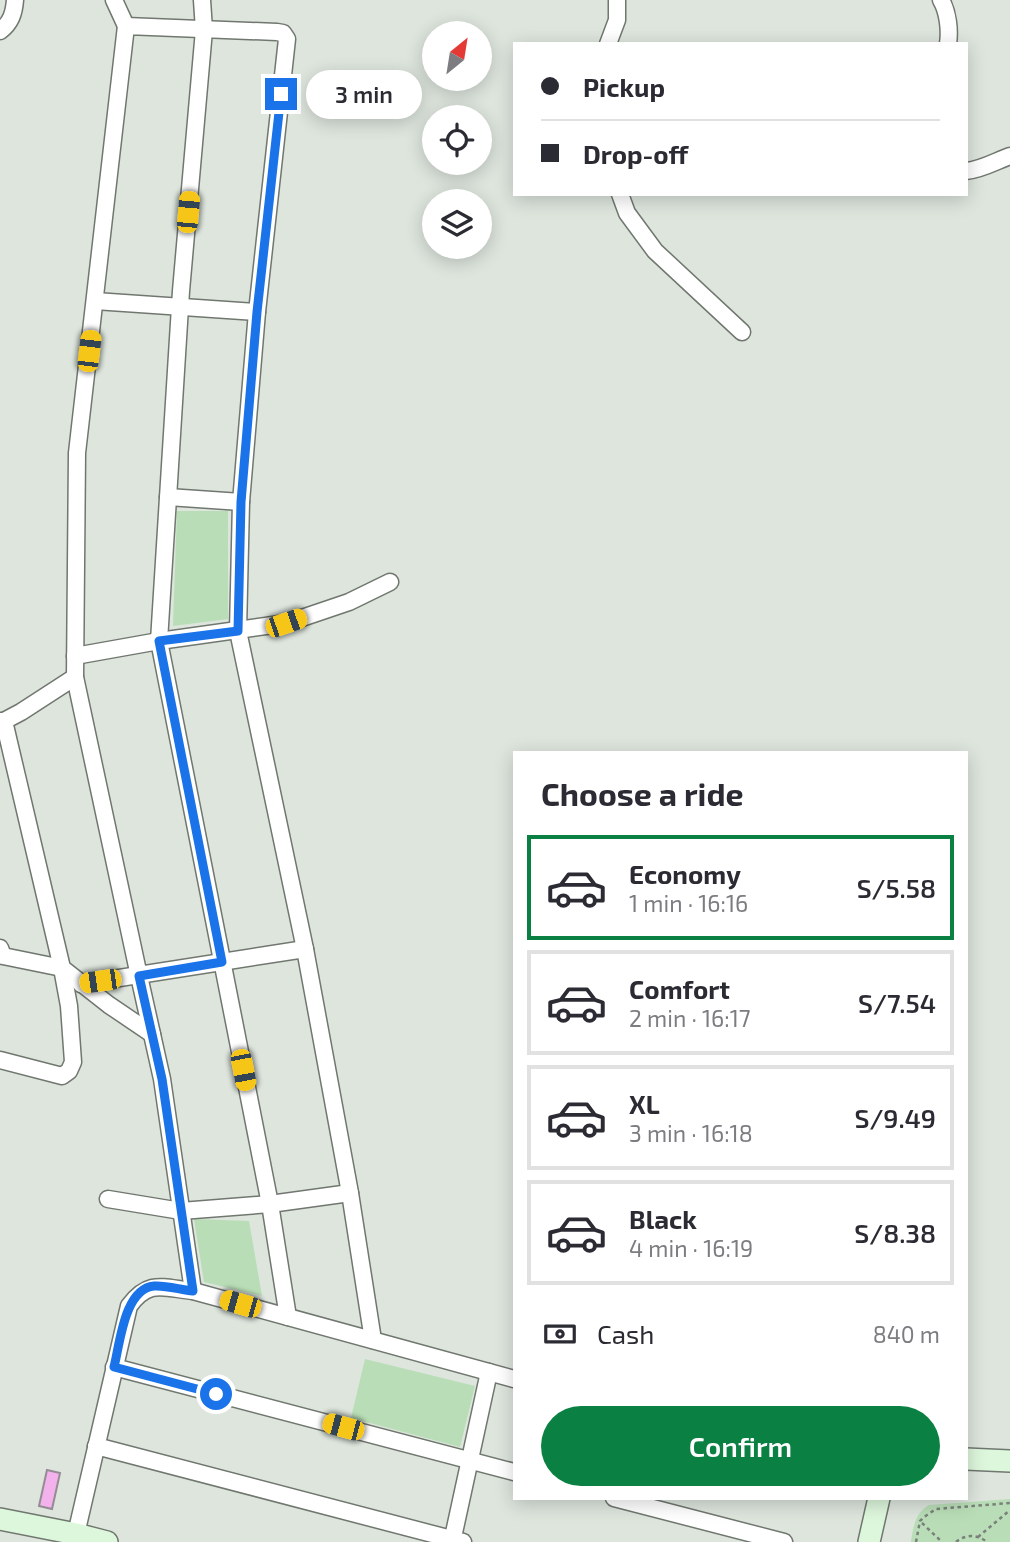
<!DOCTYPE html>
<html lang="en">
<head>
<meta charset="utf-8">
<style>
	body { margin:0; font-family:"Exo 2",sans-serif; background:#f2f2f3; color:#2b2b33; height:100vh; display:flex; flex-direction:column; font-size:26px; white-space:nowrap }
	* { box-sizing:border-box; margin:0 }
	p { font-size:23px; color:#7c7c81 }
	.icon { flex:none; width:38px; height:38px; fill:none; stroke:currentColor; stroke-width:2; stroke-linecap:round; stroke-linejoin:round }
	.map { position:relative; flex:1; overflow:hidden }
	.panel { position:absolute; left:513px; top:751px; width:455px; height:749px; display:flex; flex-direction:column; background:#fff; border-radius:0px; box-shadow:0 4px 18px #0003 }
	.panel>* { flex:none }
	.banner { position:absolute; left:513px; top:42px; width:455px; height:154px; border-radius:0px; box-shadow:0 4px 18px #0003; display:grid; align-content:center; height:154px; padding:0 28px; background:#fff }
	.needle { width:46px; rotate:30deg }
	.controls { position:absolute; left:422px; top:21px; display:grid; gap:14px }
	.controls a { display:grid; place-items:center; width:70px; height:70px; border-radius:50%; background:#fff; box-shadow:0 4px 18px #0003; font-size:35px }
	.end { position:absolute; width:32px; height:32px; margin:-16px; border:9px solid #1a73e8; background:#fff; box-shadow:0 0 0 4px #fff }
	.from { border-radius:50% }
	.bubble { position:absolute; height:49px; border-radius:24px; background:#fff; box-shadow:0 4px 18px #0003; font-size:23px; font-weight:600; line-height:49px; text-align:center }
	.car { position:absolute; width:21px; height:42px; margin:-21px -10px; border-radius:9px; box-shadow:0 0 5px 2px #0007; background:linear-gradient(#f5c518 24%,#345 0 40%,#f5c518 0 76%,#345 0 86%,#f5c518 0) }
	.banner b { display:flex; align-items:center; gap:24px; height:66px; font-size:26px }
	.banner b+b { border-top:2px solid #e1e1e2 }
	.banner i { width:18px; height:18px; background:#2b2b33 }
	ul { padding:0; list-style:none }
	li { display:flex; align-items:center; gap:21px; height:105px; margin:0 14px 10px; padding:0 14px; border:4px solid #e1e1e2; border-radius:0px }
	li div { flex:1 }
	li b { display:block; font-size:26px }
	li em { font-style:normal; font-weight:600 }
	li.selected { border-color:#0b8043 }
	li>.icon { width:63px; height:63px; stroke-width:1.5 }
	h2 { padding:0 28px; font-size:32px; line-height:84px }
	.pay { display:flex; align-items:center; gap:18px; height:77px; padding:0 28px; font-size:26px }
	.pay p { margin-inline-start:auto }
	.cta { display:flex; gap:14px; margin-top:auto; padding:14px 28px }
	.cta a { flex:1; height:80px; border-radius:42px; background:#0b8043; color:#fff; font-size:28px; font-weight:600; line-height:80px; text-align:center }
	.map>svg:first-child { display:block }
	.green { fill:#b9deb7 }
	.building { fill:#f3b2eb; stroke:#948c93; stroke-width:2 }
	.lines { fill:none; stroke-linecap:round; stroke-linejoin:round }
	.street-casing { stroke:#70776f; stroke-width:19 }
	.secondary-casing { stroke:#70776f; stroke-width:24 }
	.path { stroke:#7a807a; stroke-width:2.5; stroke-dasharray:3.5 3.5; stroke-linecap:butt }
	.street { stroke:#fff; stroke-width:16 }
	.secondary { stroke:#ddf7dc; stroke-width:21 }
	.route { stroke:#1a73e8; stroke-width:9 }
</style>
</head>
<body>
<div class="map">
<svg width="1010" height="1542" viewBox="0 0 1010 1542">
	<rect width="100%" height="100%" fill="#dde5dd"/>
	<g class="green">
		<polygon points="177,511 228,511 228,619 173,626"/>
		<polygon points="194,1219 249,1221 262,1296 204,1282"/>
		<polygon points="365,1359 475,1386 460,1447 351,1418"/>
		<path d="M1010 1499V1542H911C913 1527 915 1513 929 1505Z"/>
	</g>
	<polygon class="building" points="47,1470 60,1473 52,1509 39,1506"/>
	<g class="lines">
		<g class="street-casing">
			<g id="street">
				<polyline points="114,0 126,26"/>
				<polyline points="202,0 204,30 181,291 159,641 270,1204 288,1317"/>
				<path d="M941 0C948 12 950 30 948 44"/>
				<path d="M0 31C11 23 14 13 15 0"/>
				<polyline points="608,44 617,20 617,0"/>
				<path d="M966 171C981 170 996 161 1010 156"/>
				<polyline points="620,194 627,213 655,251 742,332"/>
				<polyline points="95,301 257,312"/>
				<polyline points="168,497 241,502"/>
				<polyline points="75,656 159,641 287,623 349,602 390,582"/>
				<polyline points="0,721 4,721 21,712 75,677"/>
				<polyline points="4,721 62,968 109,1005 152,1034"/>
				<polyline points="0,948 3,956 62,968 69,1006 73,1062 69,1071 62,1076 0,1060"/>
				<polyline points="81,984 305,949"/>
				<polyline points="108,1199 181,1211 270,1204 350,1193"/>
				<polyline points="193,1291 162,1079 139,976 75,677 77,453 126,26 277,32 283,33 287,39 257,312 241,502 238,631 305,949 350,1193 373,1340"/>
				<polyline points="114,1367 514,1472"/>
				<polyline points="96,1446 463,1542"/>
				<polyline points="614,1498 784,1542"/>
				<path d="M76 1534 129 1306C149 1279 163 1288 193 1291L514 1379"/>
				<polyline points="452,1542 489,1372"/>
			</g>
		</g>
		<g class="secondary-casing">
			<g id="secondary">
				<polyline points="966,1459 1010,1461"/>
				<polyline points="0,1519 76,1534 107,1542"/>
				<polyline points="869,1542 879,1498"/>
			</g>
		</g>
		<g class="path">
			<polyline points="922,1523 942,1542"/>
			<polyline points="978,1537 1010,1510"/>
			<polyline points="916,1542 920,1521 924,1517 936,1509 1010,1503"/>
			<path d="M956 1542C966 1534 977 1534 987 1542"/>
		</g>
		<use href="#street" class="street"/>
		<use href="#secondary" class="secondary"/>
	</g>
	<g class="lines">
		<path class="route" d="M216 1394 114 1367C120 1344 124 1289 154 1286 166 1285 181 1290 193 1291L162 1079 139 976 222 962 159 641 238 631 241 502 257 312 281 94"/>
	</g>
</svg>
<div class="controls">
<a><svg class="needle" viewBox="-14 -14 28 28"><path d="M0-13l5 13h-10z" fill="#e53935"/><path d="M0 13l5-13h-10z" fill="#7c7c81"/></svg></a>
<a><svg class="icon" aria-label="locate" viewBox="0 0 24 24"><circle cx="12" cy="12" r="6"/><path d="M12 2v4M12 18v4M2 12h4M18 12h4"/></svg></a>
<a><svg class="icon" aria-label="layers" viewBox="0 0 24 24"><path d="M12 4l9 5-9 5-9-5zM3 14l9 5 9-5"/></svg></a>
</div>
<i class="end from" style="left:216px;top:1394px"></i>
<i class="end" style="left:281px;top:94px"></i>
<div class="bubble" style="left:306px;top:70px;width:116px">3 min</div>
<i class="car" style="left:188px;top:212px;rotate:5deg"></i>
<i class="car" style="left:89px;top:351px;rotate:7deg"></i>
<i class="car" style="left:286px;top:623px;rotate:71deg"></i>
<i class="car" style="left:100px;top:981px;rotate:262deg"></i>
<i class="car" style="left:243px;top:1070px;rotate:169deg"></i>
<i class="car" style="left:240px;top:1304px;rotate:286deg"></i>
<i class="car" style="left:343px;top:1427px;rotate:285deg"></i>
<div class="banner">
<b><i class="from"></i>Pickup</b>
<b><i></i>Drop-off</b>
</div>
<section class="panel">
<h2>Choose a ride</h2>
<ul>
<li class="selected"><svg class="icon" aria-label="car" viewBox="0 0 24 24"><path d="M5 17H2v-5l4-1 3-4h7l3 4 3 1v5h-3M9 17h6M6 11h13"/><circle cx="7" cy="17" r="2"/><circle cx="17" cy="17" r="2"/></svg><div><b>Economy</b><p>1 min · 16:16</p></div><em>S/5.58</em></li>
<li><svg class="icon" aria-label="car" viewBox="0 0 24 24"><path d="M5 17H2v-5l4-1 3-4h7l3 4 3 1v5h-3M9 17h6M6 11h13"/><circle cx="7" cy="17" r="2"/><circle cx="17" cy="17" r="2"/></svg><div><b>Comfort</b><p>2 min · 16:17</p></div><em>S/7.54</em></li>
<li><svg class="icon" aria-label="car" viewBox="0 0 24 24"><path d="M5 17H2v-5l4-1 3-4h7l3 4 3 1v5h-3M9 17h6M6 11h13"/><circle cx="7" cy="17" r="2"/><circle cx="17" cy="17" r="2"/></svg><div><b>XL</b><p>3 min · 16:18</p></div><em>S/9.49</em></li>
<li><svg class="icon" aria-label="car" viewBox="0 0 24 24"><path d="M5 17H2v-5l4-1 3-4h7l3 4 3 1v5h-3M9 17h6M6 11h13"/><circle cx="7" cy="17" r="2"/><circle cx="17" cy="17" r="2"/></svg><div><b>Black</b><p>4 min · 16:19</p></div><em>S/8.38</em></li>
</ul>
<div class="pay"><svg class="icon" aria-label="cash" viewBox="0 0 24 24"><path d="M3 7h18v10H3z"/><circle cx="12" cy="12" r="2"/></svg>Cash<p>840 m</p></div>
<div class="cta"><a>Confirm</a></div>
</section>
</div>
</body>
</html>
